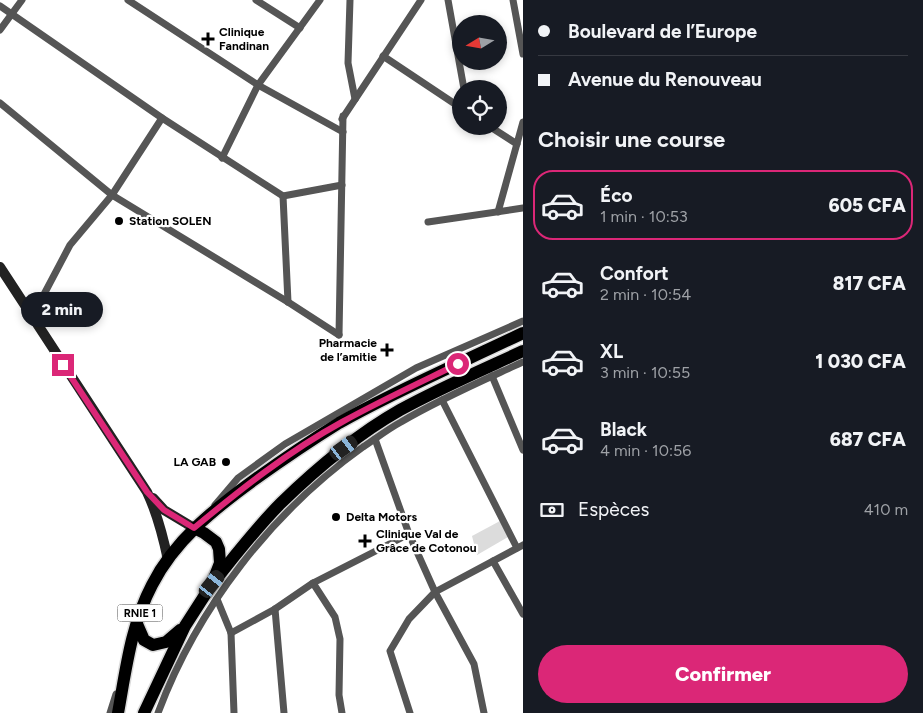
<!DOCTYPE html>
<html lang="fr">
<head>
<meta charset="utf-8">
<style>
	body { margin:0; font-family:Figtree,sans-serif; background:#20242c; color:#f1f3f6; height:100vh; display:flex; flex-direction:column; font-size:19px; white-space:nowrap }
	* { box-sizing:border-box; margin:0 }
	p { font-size:16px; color:#9ea1a6 }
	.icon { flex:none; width:28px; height:28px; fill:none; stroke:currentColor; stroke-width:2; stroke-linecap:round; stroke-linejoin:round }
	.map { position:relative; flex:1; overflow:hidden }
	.drawer { display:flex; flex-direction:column; background:#171b24; width:400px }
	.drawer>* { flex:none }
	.banner { display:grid; align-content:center; height:110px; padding:0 15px; background:#171b24 }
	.needle { width:32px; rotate:259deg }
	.fabs { position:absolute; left:452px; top:15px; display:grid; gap:10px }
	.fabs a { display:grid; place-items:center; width:55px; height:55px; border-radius:50%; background:#171b24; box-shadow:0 2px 8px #0003; font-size:25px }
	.end { position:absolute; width:22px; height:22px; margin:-11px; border:6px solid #db2777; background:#fff; box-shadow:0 0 0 2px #fff }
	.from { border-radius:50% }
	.bubble { position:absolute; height:35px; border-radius:18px; background:#171b24; box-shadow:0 2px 8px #0003; font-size:16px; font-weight:800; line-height:35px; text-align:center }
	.car { position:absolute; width:15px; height:30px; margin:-15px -8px; border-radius:6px; box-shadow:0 0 4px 1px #0007; background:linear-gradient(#222 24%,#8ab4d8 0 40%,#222 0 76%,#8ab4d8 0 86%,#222 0) }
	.banner b { display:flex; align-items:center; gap:18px; height:48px; font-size:19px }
	.banner b+b { border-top:1px solid #363941 }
	.banner i { width:12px; height:12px; background:#f1f3f6 }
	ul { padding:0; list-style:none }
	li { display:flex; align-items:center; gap:15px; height:70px; margin:0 10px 8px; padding:0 5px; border:2px solid transparent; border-radius:20px }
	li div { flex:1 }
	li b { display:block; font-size:19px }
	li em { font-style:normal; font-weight:800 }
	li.current { border-color:#db2777 }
	li>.icon { width:45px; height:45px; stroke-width:1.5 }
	h2 { padding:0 15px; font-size:22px; line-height:60px }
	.pay { display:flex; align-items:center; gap:12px; height:55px; padding:0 15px; font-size:19px }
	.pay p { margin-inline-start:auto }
	.cta { display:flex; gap:10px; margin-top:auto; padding:10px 15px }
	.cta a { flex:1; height:58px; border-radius:30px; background:#db2777; color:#fff; font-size:20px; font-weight:800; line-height:58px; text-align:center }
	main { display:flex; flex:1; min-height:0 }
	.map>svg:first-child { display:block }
	.green { fill:#dcdcdc }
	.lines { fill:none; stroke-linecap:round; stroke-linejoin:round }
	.highway-casing { stroke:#dbdbdb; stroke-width:15 }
	.street { stroke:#555; stroke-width:7 }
	.secondary { stroke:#222; stroke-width:10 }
	.highway { stroke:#000; stroke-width:12 }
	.route { stroke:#db2777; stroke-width:6 }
	.poi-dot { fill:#000; stroke:#fff; stroke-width:2 }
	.labels { text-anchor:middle; stroke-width:4.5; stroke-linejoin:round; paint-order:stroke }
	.shield { fill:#fff; stroke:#4c4c4c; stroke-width:1 }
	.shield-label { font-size:11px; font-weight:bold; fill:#000 }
	.poi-label { font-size:12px; font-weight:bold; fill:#000; stroke:#fff; text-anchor:start }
</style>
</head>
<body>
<main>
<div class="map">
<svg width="523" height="713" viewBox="0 0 523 713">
	<rect width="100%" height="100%" fill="#fff"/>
	<polygon class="green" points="500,521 508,537 477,555 472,536"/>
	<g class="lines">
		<g class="highway-casing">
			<g id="highway">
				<path d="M212 584C234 557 256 528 281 503 317 468 356 435 400 410 440 388 482 370 523 351"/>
				<polyline points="137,624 144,640 153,645 166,642 180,630"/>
				<path d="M118 713C126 669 131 625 152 585 174 541 214 509 254 480 282 460 310 441 339 423 397 390 463 362 523 333"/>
				<polyline points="144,713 185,626 212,584 220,563 219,549 216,542 204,533 194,528"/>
			</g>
		</g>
		<g class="street">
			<polyline points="128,0 258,85 343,132"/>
			<polyline points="256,0 300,28"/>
			<polyline points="350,0 348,63 355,99"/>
			<polyline points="448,0 464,89"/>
			<polyline points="513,0 523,54"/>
			<polyline points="0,6 162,118 283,196 342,185"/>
			<polyline points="0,30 22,0"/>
			<polyline points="383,56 461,108"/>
			<polyline points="0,103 112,195 288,302 339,335"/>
			<polyline points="342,119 421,0"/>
			<polyline points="489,126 517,144"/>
			<polyline points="222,158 258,85 320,0"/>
			<polyline points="283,196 288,302"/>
			<polyline points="498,212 523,122"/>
			<polyline points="428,222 523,208"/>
			<polyline points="32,317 70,245 112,195 162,118"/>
			<polyline points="339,335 343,116"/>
			<polyline points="492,376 523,450"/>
			<polyline points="442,400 517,548"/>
			<polyline points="375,439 409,534 435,592 474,664 484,713"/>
			<polyline points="215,505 238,478 285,444 416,368 523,321"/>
			<polyline points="493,561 523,614"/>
			<polyline points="313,583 335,617 340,639 339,695 342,713"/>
			<polyline points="217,599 231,633 234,713"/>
			<polyline points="275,609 284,713"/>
			<polyline points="231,633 275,609 313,583 409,534"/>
			<polyline points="110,713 116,694"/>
			<path d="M158 713C197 608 272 512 363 447 375 439 388 429 401 422 440 399 482 381 523 362"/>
			<polyline points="410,713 390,651 409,619 435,592 523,545"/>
		</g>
		<g class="secondary">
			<path d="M0 267 147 492C157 513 163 536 168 560"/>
			<polyline points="153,498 164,510 194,528"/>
		</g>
		<use href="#highway" class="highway"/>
	</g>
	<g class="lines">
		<path class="route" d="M63 365 147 492 164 510 194 528C241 489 289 451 342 422 380 401 419 383 458 364"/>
	</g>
	<g class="poi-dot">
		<path d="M205.5 31.5h5v5h5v5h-5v5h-5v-5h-5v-5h5z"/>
		<circle cx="119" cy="221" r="5"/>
		<path d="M384.5 342.5h5v5h5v5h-5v5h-5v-5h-5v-5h5z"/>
		<circle cx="226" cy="462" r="5"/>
		<circle cx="336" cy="517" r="5"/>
		<path d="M362.5 533.5h5v5h5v5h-5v5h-5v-5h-5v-5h5z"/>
	</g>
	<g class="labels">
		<rect class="shield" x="117.5" y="604.5" width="45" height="17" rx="4"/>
		<g class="shield-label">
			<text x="140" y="617">RNIE 1</text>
		</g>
		<g class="poi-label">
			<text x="219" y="36">Clinique<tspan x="219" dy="14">Fandinan</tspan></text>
			<text x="129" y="225">Station SOLEN</text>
			<text x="377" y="347" text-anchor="end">Pharmacie<tspan x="377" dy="14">de l’amitie</tspan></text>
			<text x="216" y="466" text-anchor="end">LA GAB</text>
			<text x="346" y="521">Delta Motors</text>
			<text x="376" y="538">Clinique Val de<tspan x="376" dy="14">Grâce de Cotonou</tspan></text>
		</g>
	</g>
</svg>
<div class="fabs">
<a><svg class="needle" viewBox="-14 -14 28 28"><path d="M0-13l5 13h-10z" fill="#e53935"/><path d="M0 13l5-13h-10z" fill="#9ea1a6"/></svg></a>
<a><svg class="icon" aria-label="locate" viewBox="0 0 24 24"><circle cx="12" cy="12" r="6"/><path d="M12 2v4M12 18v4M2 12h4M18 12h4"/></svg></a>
</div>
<i class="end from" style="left:458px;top:364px"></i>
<i class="end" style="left:63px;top:365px"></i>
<div class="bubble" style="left:21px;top:292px;width:82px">2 min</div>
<i class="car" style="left:344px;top:448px;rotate:54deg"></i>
<i class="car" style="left:212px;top:584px;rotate:39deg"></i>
</div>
<section class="drawer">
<div class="banner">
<b><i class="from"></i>Boulevard de l’Europe</b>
<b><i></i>Avenue du Renouveau</b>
</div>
<h2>Choisir une course</h2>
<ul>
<li class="current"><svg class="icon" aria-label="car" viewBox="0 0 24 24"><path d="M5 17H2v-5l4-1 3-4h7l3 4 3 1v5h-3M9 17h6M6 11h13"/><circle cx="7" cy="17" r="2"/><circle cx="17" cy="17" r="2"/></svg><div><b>Éco</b><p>1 min · 10:53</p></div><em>605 CFA</em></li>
<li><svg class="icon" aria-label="car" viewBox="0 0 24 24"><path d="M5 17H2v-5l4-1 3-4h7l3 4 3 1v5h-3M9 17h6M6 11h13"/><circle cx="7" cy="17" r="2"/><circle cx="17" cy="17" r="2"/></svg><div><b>Confort</b><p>2 min · 10:54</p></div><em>817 CFA</em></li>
<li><svg class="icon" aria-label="car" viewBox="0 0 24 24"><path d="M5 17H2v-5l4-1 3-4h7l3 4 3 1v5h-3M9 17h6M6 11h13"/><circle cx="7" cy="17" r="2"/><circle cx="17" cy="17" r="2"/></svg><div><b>XL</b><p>3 min · 10:55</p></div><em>1 030 CFA</em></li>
<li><svg class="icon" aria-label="car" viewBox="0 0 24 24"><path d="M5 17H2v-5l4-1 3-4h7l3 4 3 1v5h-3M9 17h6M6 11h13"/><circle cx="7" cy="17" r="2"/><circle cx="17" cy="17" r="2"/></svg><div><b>Black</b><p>4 min · 10:56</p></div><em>687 CFA</em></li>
</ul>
<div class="pay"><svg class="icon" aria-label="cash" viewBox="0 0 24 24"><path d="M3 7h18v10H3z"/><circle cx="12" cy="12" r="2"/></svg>Espèces<p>410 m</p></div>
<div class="cta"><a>Confirmer</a></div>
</section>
</main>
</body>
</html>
